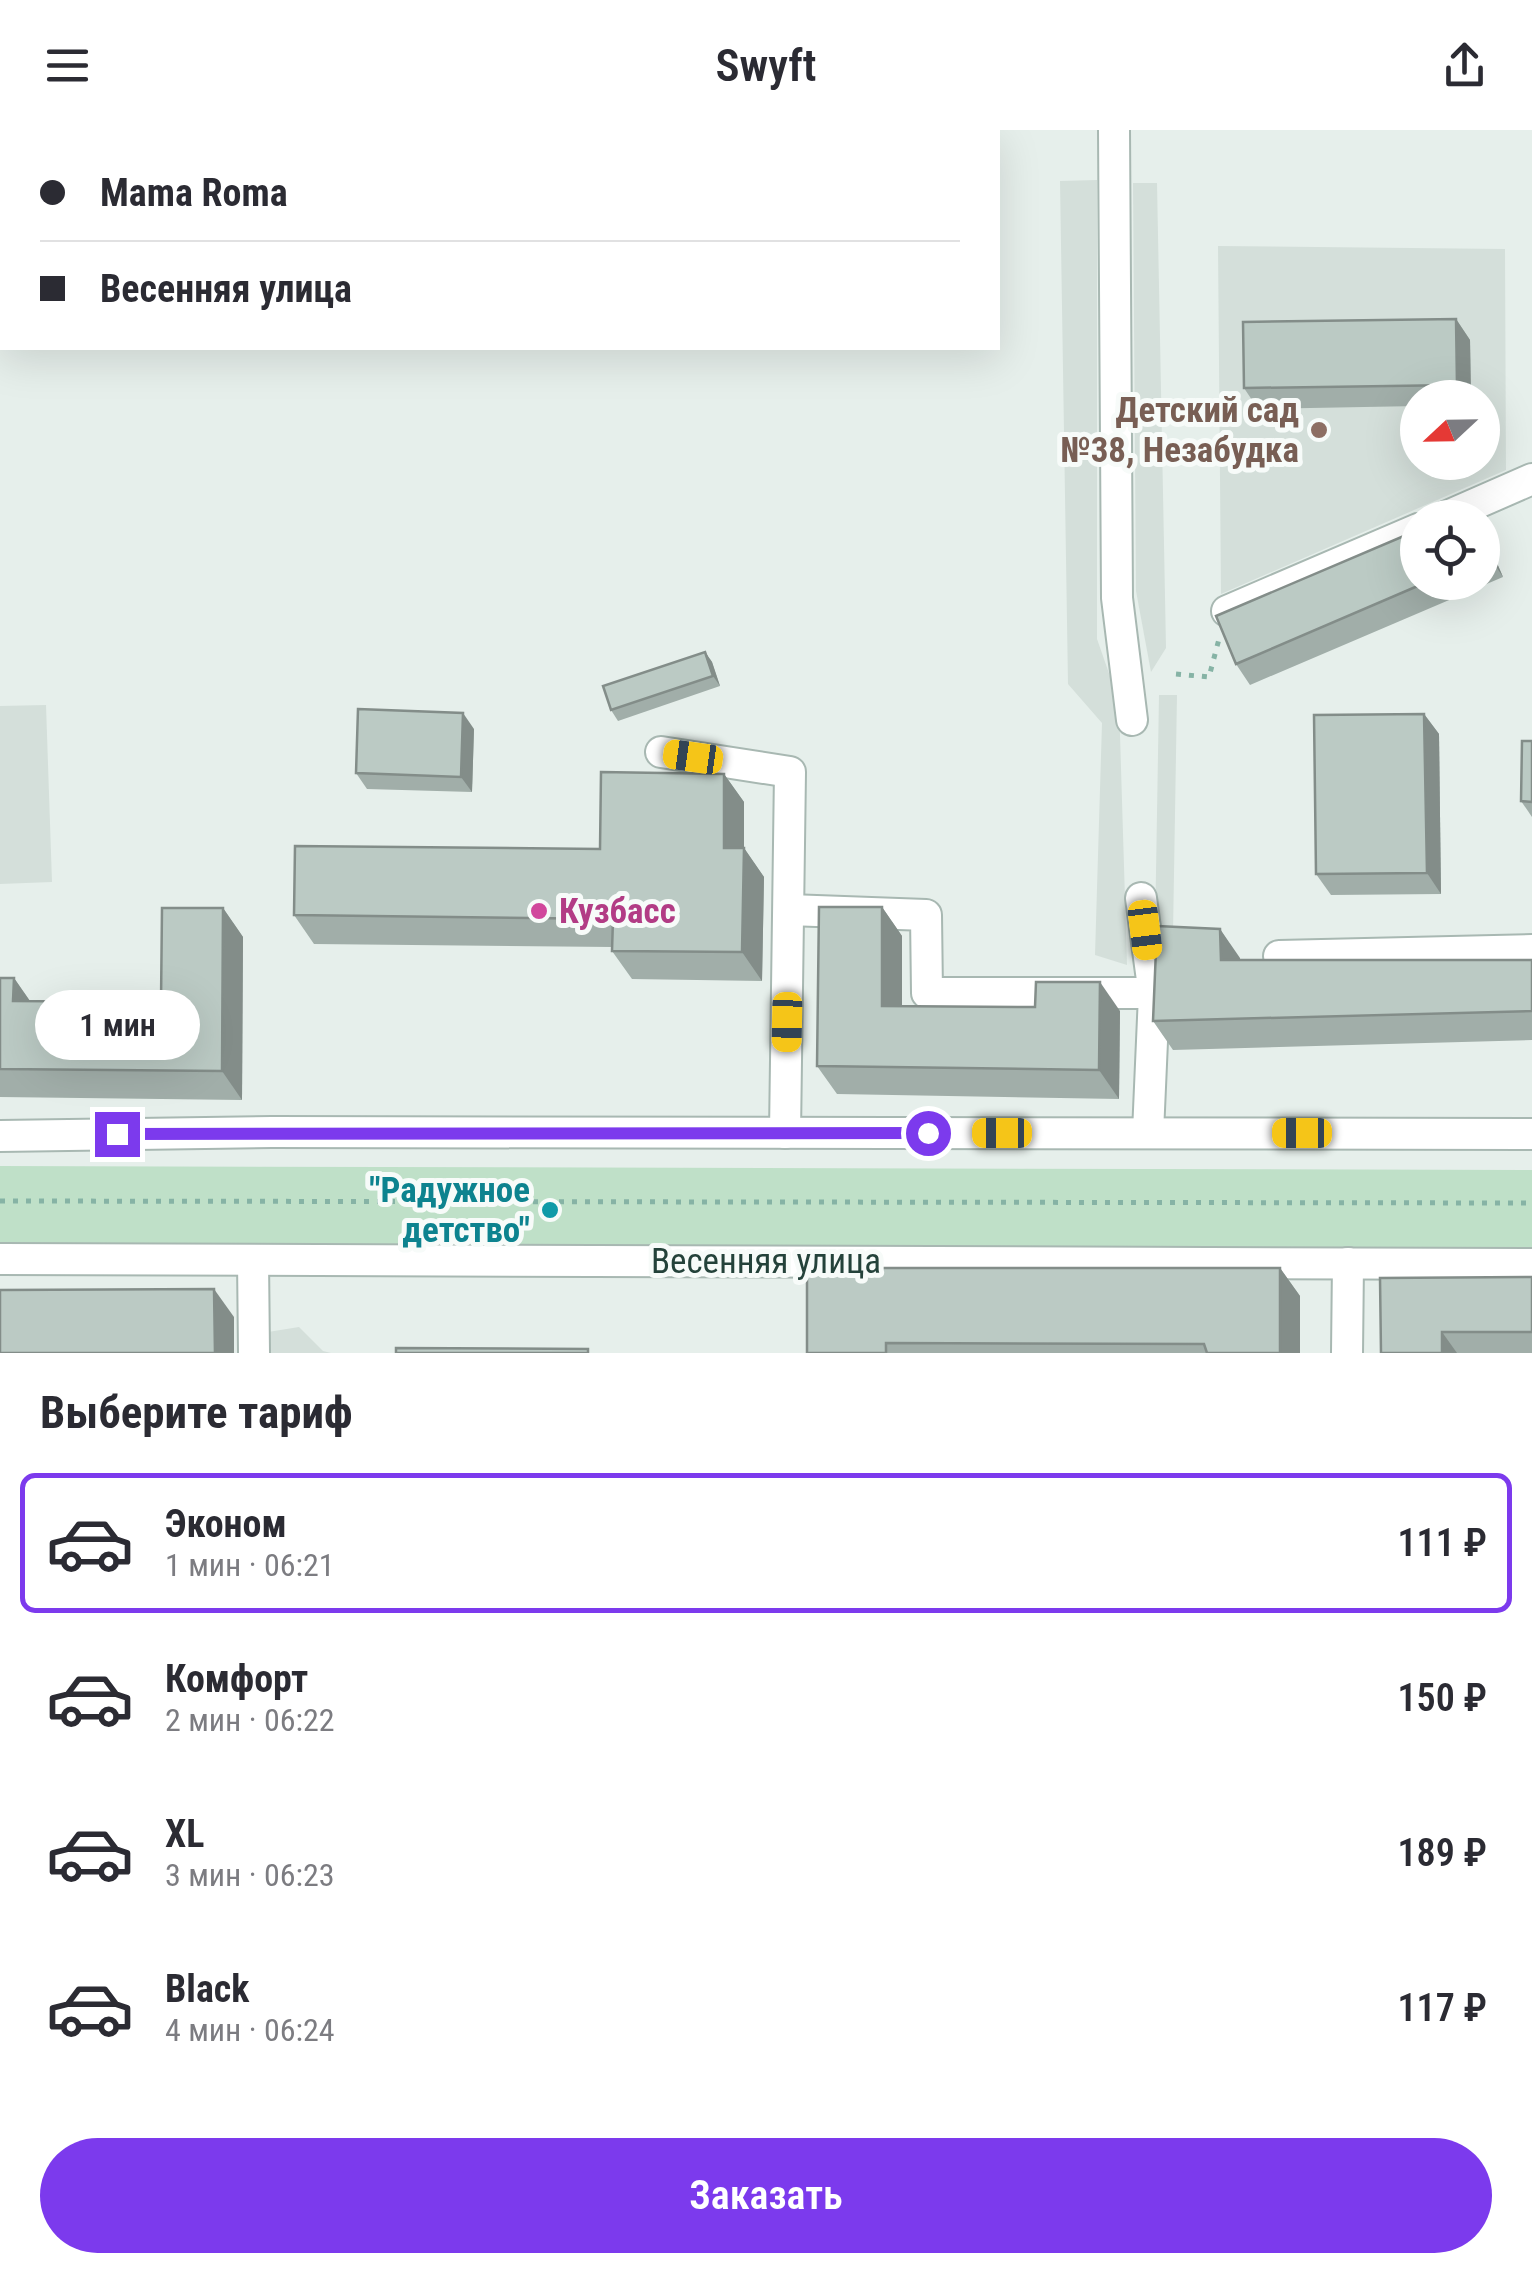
<!DOCTYPE html>
<html lang="ru">
<head>
<meta charset="utf-8">
<style>
	body { margin:0; font-family:"Roboto Condensed",sans-serif; background:#f7f7f7; color:#2b2b33; height:100vh; display:flex; flex-direction:column; font-size:38px; white-space:nowrap }
	* { box-sizing:border-box; margin:0 }
	p { font-size:32px; color:#7c7c81 }
	.icon { flex:none; width:55px; height:55px; fill:none; stroke:currentColor; stroke-width:2; stroke-linecap:round; stroke-linejoin:round }
	.map { position:relative; height:1223px; overflow:hidden }
	.sheet { display:flex; flex-direction:column; background:#fff; flex:1 }
	.sheet>* { flex:none }
	.guide { position:absolute; left:0px; top:0px; width:1000px; height:220px; box-shadow:0 10px 40px #0002; display:grid; align-content:center; height:220px; padding:0 40px; background:#fff }
	.needle { width:65px; rotate:248deg }
	.controls { position:absolute; left:1400px; top:250px; display:grid; gap:20px }
	.controls a { display:grid; place-items:center; width:100px; height:100px; border-radius:50%; background:#fff; box-shadow:0 10px 40px #0002; font-size:50px }
	.end { position:absolute; width:45px; height:45px; margin:-22px; border:12px solid #7c3aed; background:#fff; box-shadow:0 0 0 5px #fff }
	.from { border-radius:50% }
	.bubble { position:absolute; height:70px; border-radius:35px; background:#fff; box-shadow:0 10px 40px #0002; font-size:32px; font-weight:600; line-height:70px; text-align:center }
	.car { position:absolute; width:30px; height:60px; margin:-30px -15px; border-radius:12px; box-shadow:0 0 8px 2px #0007; background:linear-gradient(#f5c518 24%,#345 0 40%,#f5c518 0 76%,#345 0 86%,#f5c518 0) }
	.guide b { display:flex; align-items:center; gap:35px; height:95px; font-size:38px }
	.guide b+b { border-top:2px solid #e1e1e2 }
	.guide i { width:25px; height:25px; background:#2b2b33 }
	ul { padding:0; list-style:none }
	li { display:flex; align-items:center; gap:30px; height:140px; margin:0 20px 15px; padding:0 20px; border:5px solid transparent; border-radius:15px }
	li div { flex:1 }
	li b { display:block; font-size:38px }
	li em { font-style:normal; font-weight:600 }
	li.selected { border-color:#7c3aed }
	li>.icon { width:90px; height:90px; stroke-width:1.5 }
	h2 { padding:0 40px; font-size:45px; line-height:120px }
	.action { display:flex; gap:20px; margin-top:auto; padding:20px 40px }
	.action a { flex:1; height:115px; border-radius:60px; background:#7c3aed; color:#fff; font-size:40px; font-weight:600; line-height:115px; text-align:center }
	header { display:flex; justify-content:space-between; align-items:center; height:130px; padding:0 40px; background:#fff; font-size:45px; font-weight:600 }
	.map>svg:first-child { display:block }
	.built { fill:#d4dfda; fill-rule:evenodd }
	.green { fill:#bfe0c8 }
	.lines { fill:none; stroke-linecap:round; stroke-linejoin:round }
	.minor-casing { stroke:#a8b8b2; stroke-width:34 }
	.path { stroke:#86b3a5; stroke-width:5; stroke-dasharray:5 8; stroke-linecap:butt }
	.minor { stroke:#fff; stroke-width:30 }
	.wall { fill:#a1aea9 }
	.shaded-wall { fill:#838d89 }
	.building { fill:#bbcac4; stroke:#838d89; stroke-width:2.5 }
	.route { stroke:#7c3aed; stroke-width:12 }
	.education-dot { fill:#8d6e63; stroke:#f7fbf9; stroke-width:4 }
	.hotel-dot { fill:#d1479c; stroke:#f7fbf9; stroke-width:4 }
	.culture-dot { fill:#0f9aa8; stroke:#f7fbf9; stroke-width:4 }
	.labels { text-anchor:middle; stroke-width:10; stroke-linejoin:round; paint-order:stroke }
	.education-label { font-size:35px; font-weight:bold; fill:#785e54; stroke:#f7fbf9; text-anchor:end }
	.hotel-label { font-size:35px; font-weight:bold; fill:#b23c85; stroke:#f7fbf9; text-anchor:start }
	.culture-label { font-size:35px; font-weight:bold; fill:#0d838f; stroke:#f7fbf9; text-anchor:end }
	.street-label { font-size:35px; fill:#24423a; stroke:#f7fbf9 }
</style>
</head>
<body>
<header><svg class="icon" aria-label="menu" viewBox="0 0 24 24"><path d="M4 6h16M4 12h16M4 18h16"/></svg>Swyft<svg class="icon" aria-label="share" viewBox="0 0 24 24"><path d="M12 15V3M7 8l5-5 5 5M5 13v7h14v-7"/></svg></header>
<div class="map">
<svg width="1532" height="1223" viewBox="0 0 1532 1223">
	<rect width="100%" height="100%" fill="#e6efeb"/>
	<g class="built">
		<polygon points="1097,50 1097,509 1119,572 1127,835 1095,825 1102,593 1068,554 1060,51"/>
		<polygon points="1133,53 1157,53 1166,518 1151,542 1136,461"/>
		<path d="M1218 116 1505 119 1506 340 1221 464ZM1418 268H1482V332H1418Z"/>
		<polygon points="1159,565 1177,565 1173,803 1155,802"/>
		<polygon points="46,575 52,752 0,754 0,576"/>
		<polygon points="299,1197 323,1221 331,1223 268,1223 268,1202"/>
	</g>
	<polygon class="green" points="0,1036 1532,1040 1532,1118 0,1115"/>
	<g class="lines">
		<g class="minor-casing">
			<g id="minor">
				<polyline points="565,0 566,2"/>
				<polyline points="1114,0 1117,468 1132,590"/>
				<polyline points="1443,388 1532,349"/>
				<polyline points="1227,481 1418,399"/>
				<polyline points="661,622 790,642 785,1003"/>
				<polyline points="1141,768 1154,865 1148,1003"/>
				<polyline points="789,780 926,785 927,863 1166,863"/>
				<polyline points="1279,826 1532,820"/>
				<polyline points="0,1006 272,1002 1532,1004"/>
				<polyline points="0,1129 1532,1134"/>
				<polyline points="253,1130 254,1223"/>
				<polyline points="1347,1223 1348,1133"/>
			</g>
		</g>
		<g class="path">
			<polyline points="1176,544 1209,547 1219,509"/>
			<polyline points="0,1071 1532,1073"/>
		</g>
		<use href="#minor" class="minor"/>
	</g>
	<g class="wall">
		<polygon points="1456,189 1470,210 1471,268 1418,268 1418,276 1258,279 1244,258"/>
		<polygon points="1482,399 1503,447 1250,555 1236,534 1418,452 1482,452"/>
		<polygon points="705,522 712,532 720,556 618,591 611,580"/>
		<polygon points="1424,584 1439,604 1441,764 1331,765 1316,744"/>
		<polygon points="474,599 472,662 367,659 356,643"/>
		<polygon points="1532,611 1532,687 1521,671"/>
		<polygon points="724,644 744,672 744,718 764,747 762,851 632,849 612,821 612,817 314,814 294,785 600,719"/>
		<polygon points="882,777 902,806 902,876 1120,881 1119,969 837,964 817,936"/>
		<polygon points="223,778 243,807 242,970 0,967 0,848 14,848 30,871 161,872"/>
		<polygon points="1220,799 1240,830 1532,830 1532,910 1173,920 1153,891"/>
		<polygon points="1280,1138 1300,1166 1300,1223 807,1223"/>
		<polygon points="1532,1147 1532,1223 1381,1223"/>
	</g>
	<g class="shaded-wall">
		<polygon points="1456,189 1470,210 1471,268 1466,268 1457,255"/>
		<polygon points="1482,399 1503,447 1489,426 1482,412"/>
		<polygon points="705,522 712,532 720,556 713,546"/>
		<polygon points="463,583 474,599 472,662 461,647"/>
		<polygon points="1424,584 1439,604 1441,764 1427,743"/>
		<polygon points="724,644 744,672 744,718 764,747 762,851 742,822 724,718"/>
		<polygon points="882,777 902,806 902,905 882,876"/>
		<polygon points="223,778 243,807 242,970 222,941"/>
		<polygon points="1220,799 1240,828 1241,859 1221,830"/>
		<polygon points="14,848 34,877 13,871"/>
		<polygon points="1100,852 1120,881 1119,969 1099,940"/>
		<polygon points="1280,1138 1300,1166 1300,1223 1280,1223"/>
		<polygon points="214,1159 234,1187 234,1223 215,1223"/>
		<polygon points="1442,1202 1457,1223 1442,1223"/>
	</g>
	<g class="building">
		<polygon points="1456,189 1457,255 1244,258 1243,192"/>
		<polygon points="1468,378 1472,388 1446,388"/>
		<polygon points="1418,400 1418,452 1427,452 1236,534 1216,486"/>
		<polygon points="1482,412 1489,426 1482,429"/>
		<polygon points="705,522 713,546 611,580 603,556"/>
		<polygon points="358,579 463,583 461,647 356,643"/>
		<polygon points="1424,584 1427,743 1316,744 1314,585"/>
		<polygon points="1522,611 1532,611 1532,672 1521,671"/>
		<polygon points="601,642 724,644 724,718 744,718 742,822 612,821 613,789 294,785 295,716 600,719"/>
		<polygon points="819,777 882,777 882,876 1035,877 1036,852 1100,852 1099,940 817,936"/>
		<polygon points="162,778 223,778 222,941 0,939 0,848 14,848 13,871 161,872"/>
		<polygon points="1157,796 1220,799 1221,830 1532,830 1532,881 1153,891"/>
		<polygon points="807,1138 1280,1138 1280,1223 1207,1223 1204,1214 886,1213 886,1223 807,1223"/>
		<polygon points="1532,1147 1532,1202 1442,1202 1442,1223 1381,1223 1380,1148"/>
		<polygon points="214,1159 215,1223 0,1223 0,1160"/>
		<polygon points="396,1218 588,1219 588,1223 396,1223"/>
	</g>
	<g class="lines">
		<polyline class="route" points="117,1004 928,1003"/>
	</g>
	<circle class="education-dot" cx="1319" cy="300" r="10"/>
	<circle class="hotel-dot" cx="539" cy="781" r="10"/>
	<circle class="culture-dot" cx="550" cy="1080" r="10"/>
	<g class="labels">
		<g class="education-label">
			<text x="1299" y="292">Детский сад<tspan x="1299" dy="40">№38, Незабудка</tspan></text>
		</g>
		<g class="hotel-label">
			<text x="559" y="793">Кузбасс</text>
		</g>
		<g class="culture-label">
			<text x="530" y="1072">"Радужное<tspan x="530" dy="40">детство"</tspan></text>
		</g>
		<g class="street-label">
			<text x="766" y="1143">Весенняя улица</text>
		</g>
	</g>
</svg>
<div class="controls">
<a><svg class="needle" viewBox="-14 -14 28 28"><path d="M0-13l5 13h-10z" fill="#e53935"/><path d="M0 13l5-13h-10z" fill="#7c7c81"/></svg></a>
<a><svg class="icon" aria-label="locate" viewBox="0 0 24 24"><circle cx="12" cy="12" r="6"/><path d="M12 2v4M12 18v4M2 12h4M18 12h4"/></svg></a>
</div>
<i class="end from" style="left:928px;top:1003px"></i>
<i class="end" style="left:117px;top:1004px"></i>
<div class="bubble" style="left:35px;top:860px;width:165px">1 мин</div>
<i class="car" style="left:693px;top:627px;rotate:278deg"></i>
<i class="car" style="left:1145px;top:800px;rotate:173deg"></i>
<i class="car" style="left:787px;top:892px;rotate:181deg"></i>
<i class="car" style="left:1002px;top:1003px;rotate:270deg"></i>
<i class="car" style="left:1302px;top:1003px;rotate:270deg"></i>
<div class="guide">
<b><i class="from"></i>Mama Roma</b>
<b><i></i>Весенняя улица</b>
</div>
</div>
<section class="sheet">
<h2>Выберите тариф</h2>
<ul>
<li class="selected"><svg class="icon" aria-label="car" viewBox="0 0 24 24"><path d="M5 17H2v-5l4-1 3-4h7l3 4 3 1v5h-3M9 17h6M6 11h13"/><circle cx="7" cy="17" r="2"/><circle cx="17" cy="17" r="2"/></svg><div><b>Эконом</b><p>1 мин · 06:21</p></div><em>111 ₽</em></li>
<li><svg class="icon" aria-label="car" viewBox="0 0 24 24"><path d="M5 17H2v-5l4-1 3-4h7l3 4 3 1v5h-3M9 17h6M6 11h13"/><circle cx="7" cy="17" r="2"/><circle cx="17" cy="17" r="2"/></svg><div><b>Комфорт</b><p>2 мин · 06:22</p></div><em>150 ₽</em></li>
<li><svg class="icon" aria-label="car" viewBox="0 0 24 24"><path d="M5 17H2v-5l4-1 3-4h7l3 4 3 1v5h-3M9 17h6M6 11h13"/><circle cx="7" cy="17" r="2"/><circle cx="17" cy="17" r="2"/></svg><div><b>XL</b><p>3 мин · 06:23</p></div><em>189 ₽</em></li>
<li><svg class="icon" aria-label="car" viewBox="0 0 24 24"><path d="M5 17H2v-5l4-1 3-4h7l3 4 3 1v5h-3M9 17h6M6 11h13"/><circle cx="7" cy="17" r="2"/><circle cx="17" cy="17" r="2"/></svg><div><b>Black</b><p>4 мин · 06:24</p></div><em>117 ₽</em></li>
</ul>
<div class="action"><a>Заказать</a></div>
</section>
</body>
</html>
